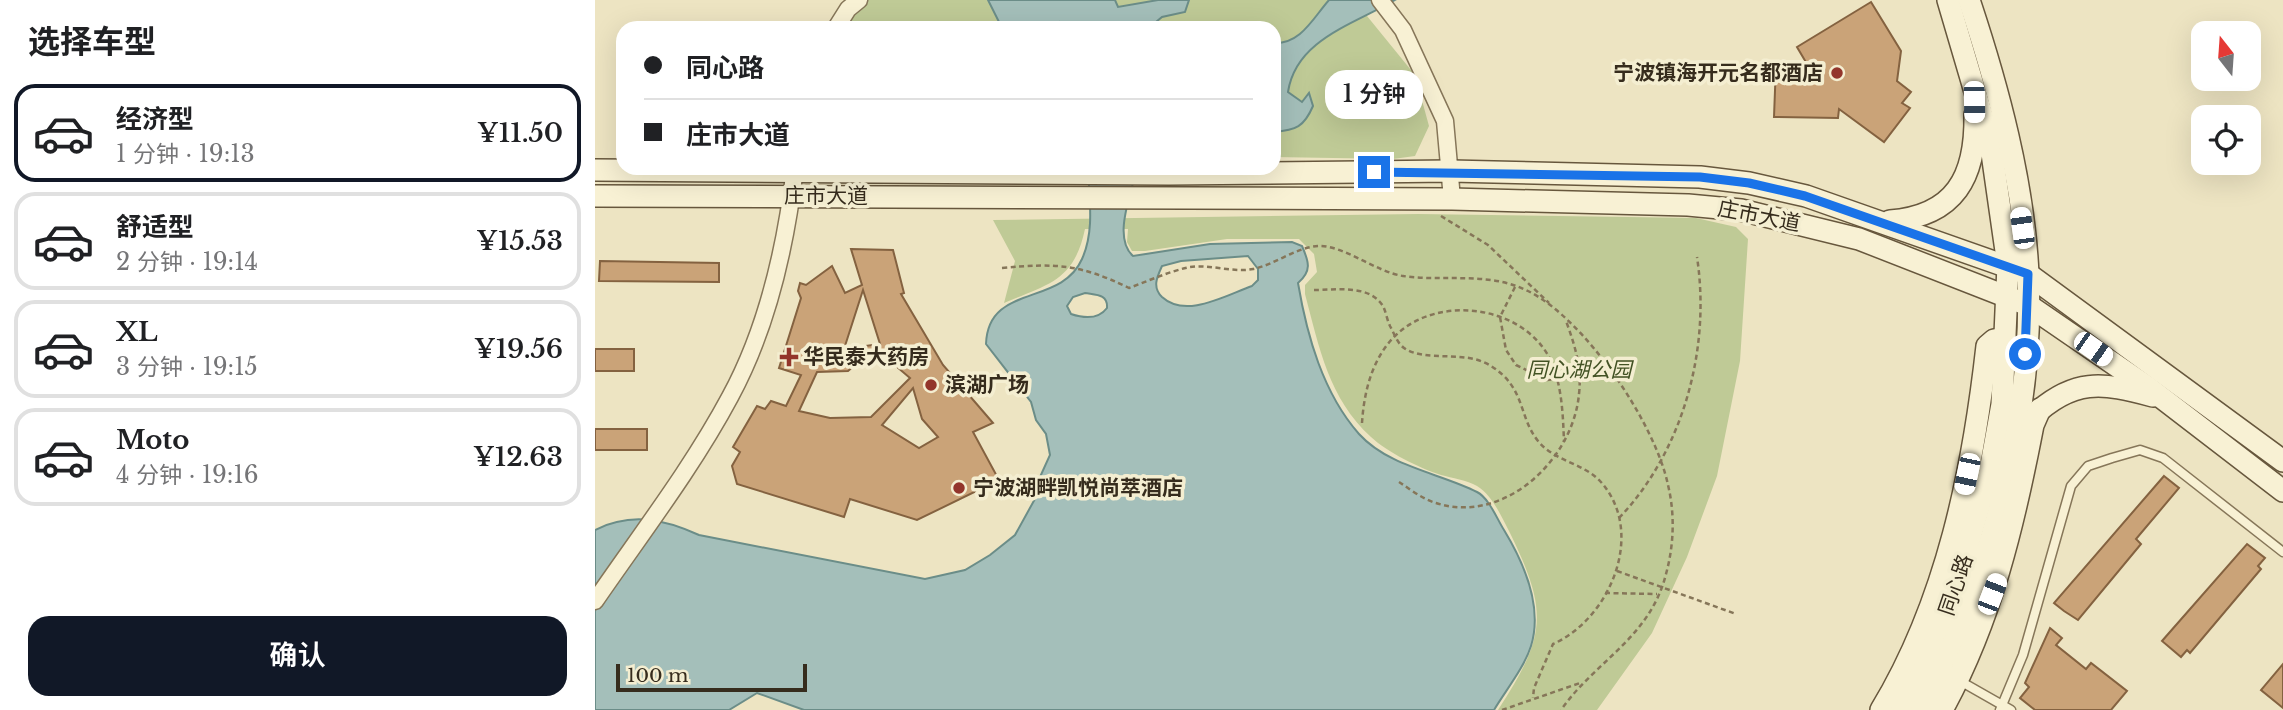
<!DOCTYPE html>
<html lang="zh">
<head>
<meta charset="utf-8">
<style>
	body { margin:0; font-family:"Libre Baskerville","Noto Sans SC",serif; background:#f2f2f2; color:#202124; height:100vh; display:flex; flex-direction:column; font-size:26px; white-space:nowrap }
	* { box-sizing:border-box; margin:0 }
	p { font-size:23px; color:#757577 }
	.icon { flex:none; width:38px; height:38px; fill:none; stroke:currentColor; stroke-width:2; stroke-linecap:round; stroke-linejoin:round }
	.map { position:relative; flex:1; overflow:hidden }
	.details { display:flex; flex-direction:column; background:#fff; width:595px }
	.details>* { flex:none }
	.top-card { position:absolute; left:21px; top:21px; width:665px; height:154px; border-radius:21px; box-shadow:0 7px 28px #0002; display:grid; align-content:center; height:154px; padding:0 28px; background:#fff }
	.needle { width:46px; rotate:343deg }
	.buttons { position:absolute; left:1596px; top:21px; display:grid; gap:14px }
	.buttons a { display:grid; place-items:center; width:70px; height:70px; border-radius:14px; background:#fff; box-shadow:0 7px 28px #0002; font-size:35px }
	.scale { position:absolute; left:21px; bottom:18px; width:191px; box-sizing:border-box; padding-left:7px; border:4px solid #362c1d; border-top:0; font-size:19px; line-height:24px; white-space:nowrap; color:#362c1d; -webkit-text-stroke:5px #f4eed1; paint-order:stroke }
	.end { position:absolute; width:32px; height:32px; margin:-16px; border:9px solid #1a73e8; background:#fff; box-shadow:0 0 0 4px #fff }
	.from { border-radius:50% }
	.bubble { position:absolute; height:49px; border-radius:21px; background:#fff; box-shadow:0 7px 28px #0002; font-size:23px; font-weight:600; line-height:49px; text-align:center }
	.car { position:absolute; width:21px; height:42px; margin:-21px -10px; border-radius:9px; box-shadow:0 0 5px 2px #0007; background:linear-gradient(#fff 24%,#345 0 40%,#fff 0 76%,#345 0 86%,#fff 0) }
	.top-card b { display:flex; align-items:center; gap:24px; height:66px; font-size:26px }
	.top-card b+b { border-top:2px solid #e0e0e0 }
	.top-card i { width:18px; height:18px; background:#202124 }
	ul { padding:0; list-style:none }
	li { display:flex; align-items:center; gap:21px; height:98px; margin:0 14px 10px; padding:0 14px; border:4px solid #e0e0e0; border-radius:21px }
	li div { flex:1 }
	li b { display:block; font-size:26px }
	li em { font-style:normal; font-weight:600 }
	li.selected { border-color:#111827 }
	li>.icon { width:63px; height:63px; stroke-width:1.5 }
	h2 { padding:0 28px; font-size:32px; line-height:84px }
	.cta { display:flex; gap:14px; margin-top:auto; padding:14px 28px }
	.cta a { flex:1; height:80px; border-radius:21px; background:#111827; color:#fff; font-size:28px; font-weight:600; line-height:80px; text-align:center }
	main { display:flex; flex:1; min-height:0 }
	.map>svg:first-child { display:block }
	.green { fill:#bfca96 }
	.water { fill:#a4bfba; stroke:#6b8d88; stroke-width:2; fill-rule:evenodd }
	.building { fill:#caa378; stroke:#846240; stroke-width:2; fill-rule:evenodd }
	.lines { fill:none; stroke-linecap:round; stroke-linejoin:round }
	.lane-casing { stroke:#867659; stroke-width:11 }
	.street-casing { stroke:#867659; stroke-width:19 }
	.secondary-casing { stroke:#67573d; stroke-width:24 }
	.path { stroke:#867659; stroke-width:2.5; stroke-dasharray:5 3.5; stroke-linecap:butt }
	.lane { stroke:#f8f1d4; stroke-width:8 }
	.street { stroke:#f8f1d4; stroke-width:16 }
	.secondary { stroke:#f8f1d4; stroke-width:21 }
	.route { stroke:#1a73e8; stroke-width:9 }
	.poi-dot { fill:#93352b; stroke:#f4eed1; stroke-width:2.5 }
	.labels { text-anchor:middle; stroke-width:7; stroke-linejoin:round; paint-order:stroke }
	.poi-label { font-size:21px; font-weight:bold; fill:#362c1d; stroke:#f4eed1; text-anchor:start }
	.street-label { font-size:21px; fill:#362c1d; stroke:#f4eed1 }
	.park-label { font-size:21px; font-style:italic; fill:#425224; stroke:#f4eed1 }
</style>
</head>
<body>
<main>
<section class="details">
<h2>选择车型</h2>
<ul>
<li class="selected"><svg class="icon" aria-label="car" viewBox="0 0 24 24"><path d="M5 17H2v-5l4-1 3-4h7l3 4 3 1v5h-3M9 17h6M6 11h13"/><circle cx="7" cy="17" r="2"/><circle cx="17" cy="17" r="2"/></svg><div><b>经济型</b><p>1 分钟 · 19:13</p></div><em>¥11.50</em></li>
<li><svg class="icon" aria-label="car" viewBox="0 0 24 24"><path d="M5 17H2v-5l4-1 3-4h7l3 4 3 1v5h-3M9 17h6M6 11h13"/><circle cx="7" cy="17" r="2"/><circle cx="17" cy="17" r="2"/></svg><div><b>舒适型</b><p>2 分钟 · 19:14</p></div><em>¥15.53</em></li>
<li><svg class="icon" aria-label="car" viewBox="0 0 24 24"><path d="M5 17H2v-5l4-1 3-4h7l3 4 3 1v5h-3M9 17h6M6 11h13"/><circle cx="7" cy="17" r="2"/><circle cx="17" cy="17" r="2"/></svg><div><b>XL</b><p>3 分钟 · 19:15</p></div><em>¥19.56</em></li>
<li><svg class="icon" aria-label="car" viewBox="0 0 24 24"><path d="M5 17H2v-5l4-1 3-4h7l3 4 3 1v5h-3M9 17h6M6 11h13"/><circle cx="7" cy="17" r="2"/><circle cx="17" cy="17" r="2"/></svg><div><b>Moto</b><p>4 分钟 · 19:16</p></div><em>¥12.63</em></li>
</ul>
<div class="cta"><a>确认</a></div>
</section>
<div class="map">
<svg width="1688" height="710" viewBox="0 0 1688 710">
	<rect width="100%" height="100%" fill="#ede4c2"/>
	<g class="green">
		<polygon points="269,0 759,0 820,75 834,126 820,156 798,159 679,157 679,28 247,28"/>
		<path d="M823 214 1101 218 1141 227 1153 239 1145 361 1122 476 1092 557 1057 633 1002 710H903C951 636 954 613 915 533 906 516 898 496 882 486 872 480 857 478 846 475 824 468 792 452 776 437 734 399 724 347 710 294V285L722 272 719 254 704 239H632L550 251H537L532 242 533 229H490C479 281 454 284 409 303L420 261 398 220Z"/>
	</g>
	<g class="water">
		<polygon points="393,0 520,0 523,7 563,0 594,0 590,12 567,17 561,22 561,28 469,28 464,22 449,28 407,28"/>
		<path d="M734 0H800C760 24 701 39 693 92L707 102 714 93 718 106C709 127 701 130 679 132V43C706 44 718 18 734 0Z"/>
		<path d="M493 168H542C537 192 517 238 538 256L615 244 697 242 707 246C714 262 717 271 703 283 712 336 728 393 764 434 794 467 845 473 882 492 894 498 902 519 909 530 929 563 948 607 936 646 929 668 911 690 899 710H209L162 693 134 710H0V530C36 512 69 519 104 535L330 579 370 570 395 555 420 535 446 488 445 477 455 455 451 434 441 420 436 402 391 344C393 283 466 307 487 259 500 230 494 198 493 168ZM653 256 663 269V280L657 286C631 295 591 319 567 297 557 287 562 277 567 266L586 261ZM490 293C501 295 513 294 512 308 503 320 488 318 476 314L472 306 478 297Z"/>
	</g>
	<g class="building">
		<polygon points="1276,2 1306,51 1302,81 1316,92 1307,103 1315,108 1289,142 1244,109 1243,118 1179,117 1181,64 1212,64 1202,47"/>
		<path d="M256 249 298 250 309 293 306 294 348 365 398 423 378 432 404 480 322 520 255 499 249 517 142 484 137 466 145 452 138 447 162 406 170 409 176 401 191 406 206 375 184 368 206 298 203 291 205 283 211 285 237 266 250 293 267 285ZM268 290 285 344 249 349ZM288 355 315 378 276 417 235 418 204 411 222 372 253 371 267 359ZM318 388 327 419 343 437 324 448 287 425Z"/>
		<polygon points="5,261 124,263 124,282 4,281"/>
		<rect x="0" y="349" width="39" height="22"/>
		<rect x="0" y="429" width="52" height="21"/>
		<polygon points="1569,476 1584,488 1541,539 1546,544 1483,620 1469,611 1459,603"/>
		<polygon points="1652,544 1670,558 1663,566 1666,569 1595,653 1592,650 1586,657 1567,641"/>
		<polygon points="1455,628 1467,638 1461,645 1491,669 1496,663 1532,691 1516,710 1440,710 1425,698 1434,687 1430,683"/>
		<polygon points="1688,664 1688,708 1666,690"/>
	</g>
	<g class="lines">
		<g class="lane-casing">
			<g id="lane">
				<polyline points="1365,681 1416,710"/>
				<polyline points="1405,710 1428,655 1476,486 1493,466 1517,458 1545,450 1568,458 1688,552"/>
			</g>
		</g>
		<g class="street-casing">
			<g id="street">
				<polyline points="785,0 808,30 850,121 857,199"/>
				<polyline points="241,28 253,9 264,0"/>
				<path d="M0 601C46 534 97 468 135 397 172 329 191 245 200 168"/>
			</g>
		</g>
		<g class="secondary-casing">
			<g id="secondary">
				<polyline points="0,170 574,174 856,171 1105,177 1154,183 1211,196 1433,274 1688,461"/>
				<polyline points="0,196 857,199 1093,205 1146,210 1264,239 1433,305 1554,388 1688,491"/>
				<path d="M1295 221C1360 216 1381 177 1380 115"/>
				<path d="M1437 417C1478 378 1507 382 1558 396"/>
				<path d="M1286 710C1352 601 1378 471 1392 346L1399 340 1410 338"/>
				<polyline points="1307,710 1330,667 1360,590 1396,465 1407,404 1413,265 1396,146 1353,0"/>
				<path d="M1327 710C1392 584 1440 418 1433 275 1429 183 1403 87 1374 0"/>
				<path d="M1347 710C1396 621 1419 524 1438 425L1445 409"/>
			</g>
		</g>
		<g class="path">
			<polyline points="846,216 893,245 954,303"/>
			<path d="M407 268C461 263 485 264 534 288 553 281 575 271 595 267 615 264 638 273 658 269 679 265 702 247 723 246 749 245 781 272 808 276 850 282 893 271 933 291 990 319 1060 423 1073 485 1080 514 1079 545 1071 574 1055 638 1000 661 966 710"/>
			<polyline points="920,287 905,317 911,350 921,365 952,380 984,377"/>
			<path d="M719 290C741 290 774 284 788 306 791 312 792 320 795 326 799 333 802 343 809 348 831 363 870 349 896 366 931 388 923 416 943 441 959 461 988 463 1005 481 1052 532 1015 619 958 644L939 688 938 698"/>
			<path d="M767 423C769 392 777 358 801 335 845 293 932 306 957 363 967 388 968 415 969 442"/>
			<path d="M804 482C815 489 827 499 841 503 909 525 978 460 984 394 987 369 980 345 971 321"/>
			<path d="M1024 518C1088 451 1116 349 1102 257"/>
			<polyline points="1022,571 1141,614"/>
			<polyline points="1010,593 1062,594"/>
			<polyline points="907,710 985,683"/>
		</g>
		<use href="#lane" class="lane"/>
		<use href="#street" class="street"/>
		<use href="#secondary" class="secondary"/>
	</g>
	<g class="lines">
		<polyline class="route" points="779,172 1105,177 1154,183 1210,196 1433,274 1430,354"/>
	</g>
	<g class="poi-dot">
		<circle cx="1242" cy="73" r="7"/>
		<path d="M190.5 346.5h7v7h7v7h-7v7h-7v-7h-7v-7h7z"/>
		<circle cx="336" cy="385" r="7"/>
		<circle cx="364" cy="488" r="7"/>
	</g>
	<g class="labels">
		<g class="poi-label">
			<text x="1228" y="80" text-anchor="end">宁波镇海开元名都酒店</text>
			<text x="208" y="364">华民泰大药房</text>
			<text x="350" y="392">滨湖广场</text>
			<text x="378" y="495">宁波湖畔凯悦尚萃酒店</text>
		</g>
		<g class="street-label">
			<text x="231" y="203">庄市大道</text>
			<text transform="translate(1164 216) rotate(11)" y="7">庄市大道</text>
			<text transform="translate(1361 585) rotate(-71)" y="7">同心路</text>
		</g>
		<g class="park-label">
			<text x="984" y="377">同心湖公园</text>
		</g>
	</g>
</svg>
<div class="buttons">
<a><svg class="needle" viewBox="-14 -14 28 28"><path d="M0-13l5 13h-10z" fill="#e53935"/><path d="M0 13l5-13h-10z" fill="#757577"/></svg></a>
<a><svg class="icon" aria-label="locate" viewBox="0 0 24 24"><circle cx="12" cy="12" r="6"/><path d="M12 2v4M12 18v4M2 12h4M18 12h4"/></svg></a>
</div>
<div class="scale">100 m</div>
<i class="end from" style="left:1430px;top:354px"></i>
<i class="end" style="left:779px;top:172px"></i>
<div class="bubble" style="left:730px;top:70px;width:98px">1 分钟</div>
<i class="car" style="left:1379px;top:102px;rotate:179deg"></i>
<i class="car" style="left:1427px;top:228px;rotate:352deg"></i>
<i class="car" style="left:1498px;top:349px;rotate:125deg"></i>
<i class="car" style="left:1372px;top:474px;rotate:192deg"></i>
<i class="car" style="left:1397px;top:594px;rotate:21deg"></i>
<div class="top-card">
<b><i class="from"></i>同心路</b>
<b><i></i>庄市大道</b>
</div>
</div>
</main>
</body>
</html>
